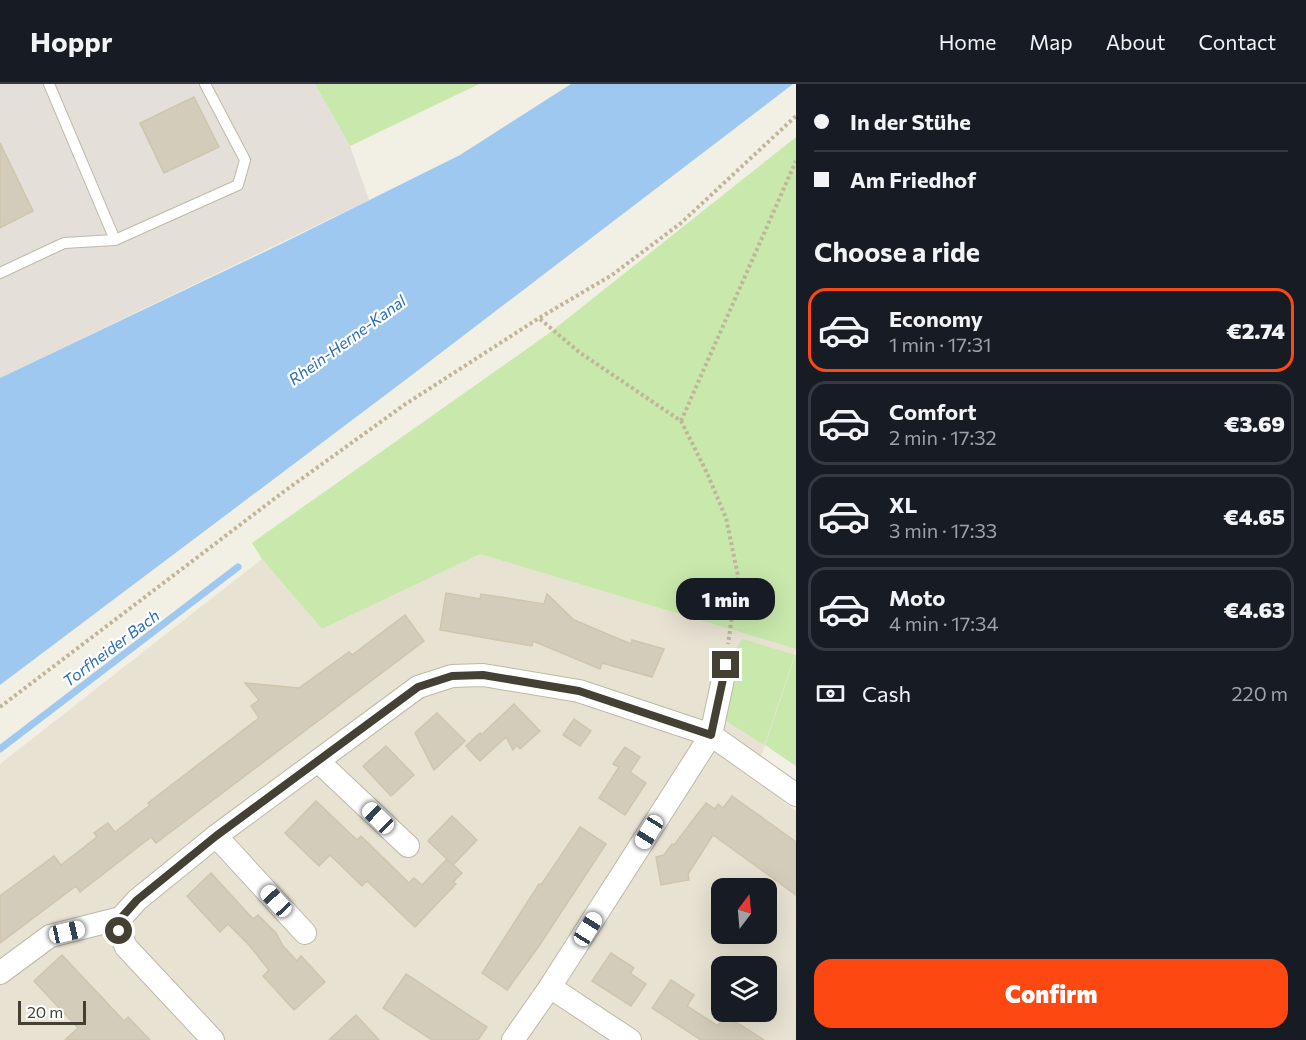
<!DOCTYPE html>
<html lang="en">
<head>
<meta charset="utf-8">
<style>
	body { margin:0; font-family:Commissioner,sans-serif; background:#20242c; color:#f1f3f6; height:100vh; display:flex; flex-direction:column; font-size:22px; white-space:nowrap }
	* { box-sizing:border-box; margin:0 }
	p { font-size:20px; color:#9ea1a6 }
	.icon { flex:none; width:33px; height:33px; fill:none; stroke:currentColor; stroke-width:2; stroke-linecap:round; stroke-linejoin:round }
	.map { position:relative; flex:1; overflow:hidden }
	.side { display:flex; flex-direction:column; background:#171b24; width:510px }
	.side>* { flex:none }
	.hud { display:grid; align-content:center; height:132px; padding:0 18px; background:#171b24 }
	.needle { width:39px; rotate:16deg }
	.fabs { position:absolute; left:711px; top:794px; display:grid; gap:12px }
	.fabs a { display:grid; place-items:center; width:66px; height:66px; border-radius:12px; background:#171b24; box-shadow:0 6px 24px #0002; font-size:30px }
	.scale { position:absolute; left:18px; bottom:15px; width:68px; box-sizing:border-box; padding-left:6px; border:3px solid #454034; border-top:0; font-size:16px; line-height:21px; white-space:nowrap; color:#454034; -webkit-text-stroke:4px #fff; paint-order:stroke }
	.end { position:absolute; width:27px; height:27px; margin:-14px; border:8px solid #454034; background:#fff; box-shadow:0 0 0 3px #fff }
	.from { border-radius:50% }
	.bubble { position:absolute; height:42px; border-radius:18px; background:#171b24; box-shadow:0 6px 24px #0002; font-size:20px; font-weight:800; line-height:42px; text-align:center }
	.car { position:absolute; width:18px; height:36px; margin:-18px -9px; border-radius:8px; box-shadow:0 0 4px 2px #0007; background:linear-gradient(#fff 24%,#345 0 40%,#fff 0 76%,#345 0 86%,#fff 0) }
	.hud b { display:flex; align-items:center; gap:21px; height:57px; font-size:22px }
	.hud b+b { border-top:2px solid #363941 }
	.hud i { width:15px; height:15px; background:#f1f3f6 }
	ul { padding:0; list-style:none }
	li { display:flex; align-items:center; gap:18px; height:84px; margin:0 12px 9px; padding:0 6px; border:3px solid #363941; border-radius:18px }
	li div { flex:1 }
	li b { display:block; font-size:22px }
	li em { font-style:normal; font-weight:800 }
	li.on { border-color:#fd4911 }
	li>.icon { width:54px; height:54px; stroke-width:1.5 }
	h2 { padding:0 18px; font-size:27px; line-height:72px }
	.pay { display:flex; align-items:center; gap:15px; height:66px; padding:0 18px; font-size:22px }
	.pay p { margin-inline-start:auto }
	.action { display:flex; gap:12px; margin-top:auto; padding:12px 18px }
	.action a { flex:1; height:69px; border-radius:18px; background:#fd4911; color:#fff; font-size:24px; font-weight:800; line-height:69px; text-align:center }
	header { display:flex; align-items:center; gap:36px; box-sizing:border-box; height:84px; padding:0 30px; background:#171b24; border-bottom:2px solid #363941 }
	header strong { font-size:28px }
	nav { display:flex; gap:33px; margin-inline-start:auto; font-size:21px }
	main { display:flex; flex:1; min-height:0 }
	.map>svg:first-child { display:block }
	.residential { fill:#e7e2d2; fill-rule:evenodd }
	.industrial { fill:#e4e0d9 }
	.green { fill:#c8e8ac }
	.water { fill:#9fc8f1 }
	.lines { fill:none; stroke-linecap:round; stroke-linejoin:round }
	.stream { stroke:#9fc8f1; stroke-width:7 }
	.building { fill:#d4ccba; stroke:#cfc5ad; stroke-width:1.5 }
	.lane-casing { stroke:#beb8a7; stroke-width:12 }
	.street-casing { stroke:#beb8a7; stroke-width:24 }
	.path { stroke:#c0b598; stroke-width:4; stroke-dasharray:3 3; stroke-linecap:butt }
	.lane { stroke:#fff; stroke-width:10 }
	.street { stroke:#fff; stroke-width:22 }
	.route { stroke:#454034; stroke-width:8 }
	.labels { text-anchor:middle; stroke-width:4.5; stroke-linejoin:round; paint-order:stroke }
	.water-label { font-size:16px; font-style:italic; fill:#2c6db2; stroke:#fff }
</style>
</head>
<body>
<header>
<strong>Hoppr</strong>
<nav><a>Home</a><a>Map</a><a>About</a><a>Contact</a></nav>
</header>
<main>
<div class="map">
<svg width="796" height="956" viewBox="0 0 796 956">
	<rect width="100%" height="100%" fill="#f2efe4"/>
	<path class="residential" d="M480 470 796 565 754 695 796 727V956H0V680L262 475 322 545ZM722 804H766V849H722ZM722 882H766V927H722Z"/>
	<polygon class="industrial" points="0,0 315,0 350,62 369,116 0,294"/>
	<g class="green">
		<polygon points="315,0 479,0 350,62"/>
		<polygon points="796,53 796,565 480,470 322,545 262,475 252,459 548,250"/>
		<polygon points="743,555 795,571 764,661 725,636 734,567"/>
		<polygon points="796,569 796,682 765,661"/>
	</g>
	<polygon class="water" points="571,0 793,0 408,294 0,601 0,294 279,161 460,71"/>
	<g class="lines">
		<polyline class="stream" points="0,665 238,483"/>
	</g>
	<g class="building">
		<polygon points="194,13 219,63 164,89 140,39"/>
		<polygon points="0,59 33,127 0,144"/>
		<polygon points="446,509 480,515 481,510 544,520 547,510 574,536 631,560 632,556 664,565 652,593 602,579 600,585 533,557 532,562 440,546"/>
		<polygon points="405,531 424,557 156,759 151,753 80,808 76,802 0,859 0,812 54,772 61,781 97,753 94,749 108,739 115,748 150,721 148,719 259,634 251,622 259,616 245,599 299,604 349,568 352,571"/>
		<polygon points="514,620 540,647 520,665 517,661 513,666 506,653 480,677 466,662 480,649 481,651"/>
		<polygon points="437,629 465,657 434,686 415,649"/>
		<polygon points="574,635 591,647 580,662 563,651"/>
		<polygon points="386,662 414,691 391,712 363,682"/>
		<polygon points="625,663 640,673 630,688 646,699 625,731 599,714 619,683 613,680"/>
		<polygon points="732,712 796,758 796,811 713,751 688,790 689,796 661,801 656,773 664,771 672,760 674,761 706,719 715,725 718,720 723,724"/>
		<polygon points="316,717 357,756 361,752 409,799 414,794 422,801 447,775 462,789 453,798 456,800 415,843 367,797 362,802 330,771 319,782 285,749"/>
		<polygon points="452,732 477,756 453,781 428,757"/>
		<polygon points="580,743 606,760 539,862 507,906 482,889 539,800 541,801"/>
		<polygon points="211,789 253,835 258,831 276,849 283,862 297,877 301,872 325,898 294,926 263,892 269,886 249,861 228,840 220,848 187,812"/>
		<polygon points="611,869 634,884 630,889 646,900 631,922 592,897"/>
		<polygon points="62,871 124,937 128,933 150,956 65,956 78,944 34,897"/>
		<polygon points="406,890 487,943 478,956 432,956 383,924"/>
		<polygon points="671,896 694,911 687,922 718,942 725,931 764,956 701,956 652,924"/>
		<polygon points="356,931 379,956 329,956"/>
	</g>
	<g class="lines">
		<g class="lane-casing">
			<g id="lane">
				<polyline points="49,0 115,156"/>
				<polyline points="0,189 64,159 115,156 238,101 245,76 205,0"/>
			</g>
		</g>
		<g class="street-casing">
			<g id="street">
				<polyline points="318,677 408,762"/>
				<polyline points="216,752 305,849"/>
				<polyline points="0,889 50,852 121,834"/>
				<polyline points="550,903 630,956"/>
				<polyline points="213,956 126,863 119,847 121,834 137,816 216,752 418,603 452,592 483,591 579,607 711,651 796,711"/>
				<polyline points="513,956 550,903 711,651 726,581"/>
			</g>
		</g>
		<g class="path">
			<polyline points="540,235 579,268 681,337 707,389 726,434 738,492 728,560"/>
			<polyline points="681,337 796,77"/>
			<polyline points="0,623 282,409 404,321 539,234 612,191 681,139 796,32"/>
		</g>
		<use href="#lane" class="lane"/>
		<use href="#street" class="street"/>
	</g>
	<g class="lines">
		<polyline class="route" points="119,847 121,834 137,816 216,752 418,603 452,592 483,591 579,607 711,651 726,581"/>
	</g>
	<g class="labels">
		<g class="water-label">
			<text transform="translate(347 256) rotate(-36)" y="6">Rhein-Herne-Kanal</text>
			<text transform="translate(111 564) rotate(-37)" y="6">Torfheider Bach</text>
		</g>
	</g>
</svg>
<div class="fabs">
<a><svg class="needle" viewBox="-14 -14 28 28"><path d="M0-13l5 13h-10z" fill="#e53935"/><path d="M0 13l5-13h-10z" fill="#9ea1a6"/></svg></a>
<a><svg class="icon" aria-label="layers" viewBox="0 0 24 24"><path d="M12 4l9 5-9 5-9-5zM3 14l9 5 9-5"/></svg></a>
</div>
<div class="scale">20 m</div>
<i class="end from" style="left:119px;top:847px"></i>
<i class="end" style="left:726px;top:581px"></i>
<div class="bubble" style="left:676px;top:494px;width:99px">1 min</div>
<i class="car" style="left:378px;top:734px;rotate:314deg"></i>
<i class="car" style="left:649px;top:748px;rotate:212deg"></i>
<i class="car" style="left:276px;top:817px;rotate:317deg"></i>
<i class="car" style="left:588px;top:845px;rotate:32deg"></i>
<i class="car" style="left:67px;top:848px;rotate:77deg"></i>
</div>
<section class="side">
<div class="hud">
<b><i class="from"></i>In der Stühe</b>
<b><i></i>Am Friedhof</b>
</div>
<h2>Choose a ride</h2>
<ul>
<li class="on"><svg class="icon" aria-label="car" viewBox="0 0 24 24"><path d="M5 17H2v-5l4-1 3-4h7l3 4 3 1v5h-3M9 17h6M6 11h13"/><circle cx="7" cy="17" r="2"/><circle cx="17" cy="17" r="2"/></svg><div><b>Economy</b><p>1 min · 17:31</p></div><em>€2.74</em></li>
<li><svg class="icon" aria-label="car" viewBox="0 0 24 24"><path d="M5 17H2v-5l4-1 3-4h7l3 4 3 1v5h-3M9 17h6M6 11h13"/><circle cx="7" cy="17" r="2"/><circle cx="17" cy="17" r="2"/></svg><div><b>Comfort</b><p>2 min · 17:32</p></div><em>€3.69</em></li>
<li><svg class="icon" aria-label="car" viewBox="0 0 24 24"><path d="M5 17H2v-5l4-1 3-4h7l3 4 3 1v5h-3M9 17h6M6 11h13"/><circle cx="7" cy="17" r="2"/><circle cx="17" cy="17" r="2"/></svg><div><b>XL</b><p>3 min · 17:33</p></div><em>€4.65</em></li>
<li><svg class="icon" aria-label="car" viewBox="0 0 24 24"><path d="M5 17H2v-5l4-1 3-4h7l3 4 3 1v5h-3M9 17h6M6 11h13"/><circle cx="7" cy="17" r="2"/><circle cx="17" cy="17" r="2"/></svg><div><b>Moto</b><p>4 min · 17:34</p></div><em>€4.63</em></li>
</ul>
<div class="pay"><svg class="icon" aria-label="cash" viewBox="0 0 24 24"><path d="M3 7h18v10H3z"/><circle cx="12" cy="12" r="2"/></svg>Cash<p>220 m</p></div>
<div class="action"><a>Confirm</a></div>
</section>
</main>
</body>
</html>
